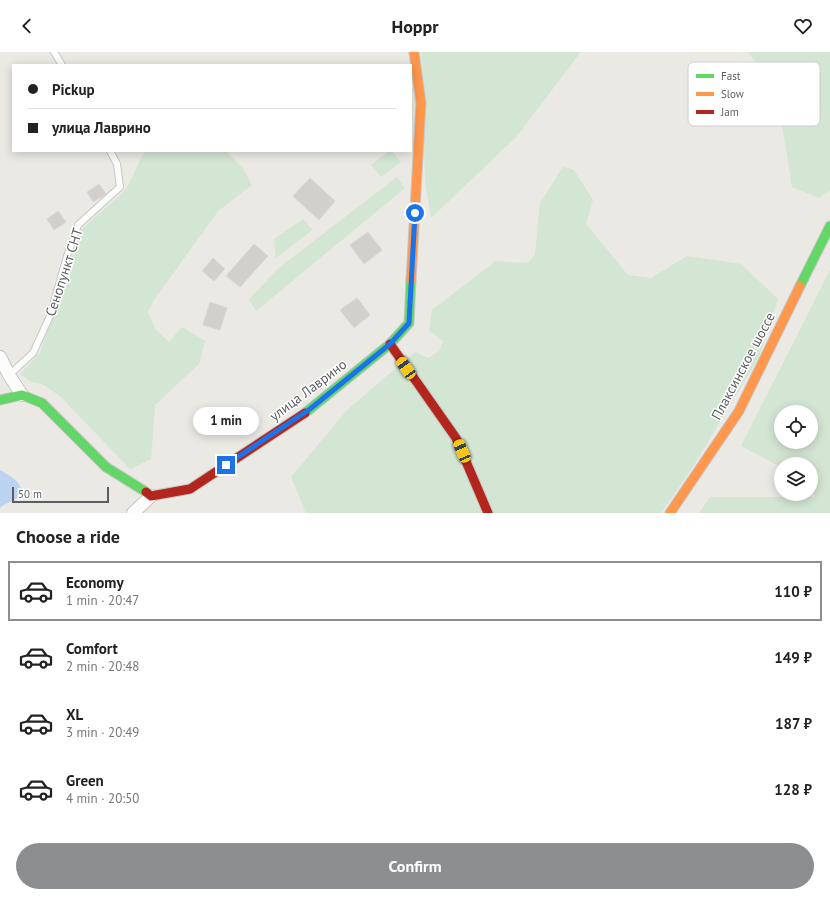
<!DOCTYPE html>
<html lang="en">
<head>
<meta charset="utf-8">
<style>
	body { margin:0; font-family:"PT Sans",sans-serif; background:#f2f2f2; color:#222; height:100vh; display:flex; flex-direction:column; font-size:15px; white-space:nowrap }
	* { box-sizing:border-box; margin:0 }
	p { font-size:13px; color:#767676 }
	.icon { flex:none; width:22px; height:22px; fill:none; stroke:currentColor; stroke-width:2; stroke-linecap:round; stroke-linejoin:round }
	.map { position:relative; height:461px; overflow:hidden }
	.drawer { display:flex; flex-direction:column; background:#fff; flex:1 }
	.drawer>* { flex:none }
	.guide { position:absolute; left:12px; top:12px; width:400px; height:88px; border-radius:0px; box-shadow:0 2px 10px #0003; display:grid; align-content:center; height:88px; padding:0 16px; background:#fff }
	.buttons { position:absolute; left:774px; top:353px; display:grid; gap:8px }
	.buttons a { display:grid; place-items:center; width:44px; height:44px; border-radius:50%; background:#fff; box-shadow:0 2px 10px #0003; font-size:20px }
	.scale { position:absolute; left:12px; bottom:10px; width:97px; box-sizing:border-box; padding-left:4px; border:2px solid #5b5d62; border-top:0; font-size:11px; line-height:14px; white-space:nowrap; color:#5b5d62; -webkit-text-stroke:3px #fff; paint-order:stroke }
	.end { position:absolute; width:18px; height:18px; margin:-9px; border:5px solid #1a73e8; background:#fff; box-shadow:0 0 0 2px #fff }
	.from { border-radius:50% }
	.bubble { position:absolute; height:28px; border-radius:14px; background:#fff; box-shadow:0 2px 10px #0003; font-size:13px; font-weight:600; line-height:28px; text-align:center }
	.car { position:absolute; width:12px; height:24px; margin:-12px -6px; border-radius:5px; box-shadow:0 0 3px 1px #0007; background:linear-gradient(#f5c518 24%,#345 0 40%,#f5c518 0 76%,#345 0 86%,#f5c518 0) }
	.guide b { display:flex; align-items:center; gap:14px; height:38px; font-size:15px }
	.guide b+b { border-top:1px solid #e0e0e0 }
	.guide i { width:10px; height:10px; background:#222 }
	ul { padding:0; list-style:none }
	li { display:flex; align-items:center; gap:12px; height:60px; margin:0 8px 6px; padding:0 8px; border:2px solid transparent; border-radius:0px }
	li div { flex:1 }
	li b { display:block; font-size:15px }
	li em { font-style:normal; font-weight:600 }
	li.active { border-color:#8d8e90 }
	li>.icon { width:36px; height:36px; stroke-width:1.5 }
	h2 { padding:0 16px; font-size:18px; line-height:48px }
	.primary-button { display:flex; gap:8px; margin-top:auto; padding:8px 16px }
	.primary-button a { flex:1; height:46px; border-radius:24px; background:#8d8e90; color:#fff; font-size:16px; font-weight:600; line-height:46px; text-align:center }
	header { display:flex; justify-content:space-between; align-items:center; height:52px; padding:0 16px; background:#fff; font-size:18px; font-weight:600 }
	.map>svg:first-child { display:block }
	.green { fill:#d3e5d3; fill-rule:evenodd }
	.water { fill:#bbd3f1 }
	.building { fill:#d1d0cd; stroke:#d9d8d4 }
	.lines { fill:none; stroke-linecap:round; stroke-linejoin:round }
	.lane-casing { stroke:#c7c7c7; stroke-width:8 }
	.street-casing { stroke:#c7c7c7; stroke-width:14 }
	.fast-casing { stroke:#c5c6c4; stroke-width:11 }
	.slow-casing { stroke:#c5c6c4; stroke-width:11 }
	.jam-casing { stroke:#c5c6c4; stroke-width:11 }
	.lane { stroke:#fcfcfb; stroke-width:6 }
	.street { stroke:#fcfcfb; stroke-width:12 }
	.fast { stroke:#63d668; stroke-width:9 }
	.slow { stroke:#ff974d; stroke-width:9 }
	.jam { stroke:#b3261e; stroke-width:9 }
	.route { stroke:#1a73e8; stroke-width:5 }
	.labels { text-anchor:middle; stroke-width:3; stroke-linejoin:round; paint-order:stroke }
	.street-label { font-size:14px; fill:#5b5d62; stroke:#fff }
	.key { fill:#fff; stroke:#ceced0; stroke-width:1 }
	.key-label { font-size:11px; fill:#5b5d62 }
</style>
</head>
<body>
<header><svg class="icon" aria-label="back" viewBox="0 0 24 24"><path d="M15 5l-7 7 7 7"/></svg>Hoppr<svg class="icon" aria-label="heart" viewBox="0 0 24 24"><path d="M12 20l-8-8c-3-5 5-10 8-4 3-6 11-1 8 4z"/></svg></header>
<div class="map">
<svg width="830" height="461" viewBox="0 0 830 461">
	<rect width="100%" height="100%" fill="#eae9e4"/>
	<g class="green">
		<polygon points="421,0 581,0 516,85 431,166 425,128"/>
		<polygon points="748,0 830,0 830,138 819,146 792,135 777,41"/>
		<polygon points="147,99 226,99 242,115 252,133 218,159 154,248 148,260 155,277 169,290 182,275 205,289 199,312 155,353 151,407 130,417 61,345 44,333 30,329 20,322 40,301 82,177 126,138 143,102"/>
		<polygon points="389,99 392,99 401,110 381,125 371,113"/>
		<polygon points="563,115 574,118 593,148 586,172 628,223 651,226 687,204 741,212 778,247 759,305 694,413 661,461 306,461 291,425 348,357 415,300 428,306 439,299 443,289 429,278 432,258 496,209 528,211 535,202 540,151"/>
		<polygon points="397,125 405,136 256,259 249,247 280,215"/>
		<polygon points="303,167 312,178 276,206 274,187"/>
		<path d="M830 218V461H699L710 445H814L812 432 811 431V412H781V415L741 394ZM781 360H811V390H781Z"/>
	</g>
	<path class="water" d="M0 418C10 424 21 429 22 441 19 448 6 450 0 456Z"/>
	<g class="building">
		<polygon points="310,126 335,149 319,168 293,144"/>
		<polygon points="99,132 106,142 93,150 87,140"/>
		<polygon points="58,159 66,170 54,178 47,167"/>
		<polygon points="368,180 382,198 364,212 350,193"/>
		<polygon points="254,192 268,204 240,235 226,224"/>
		<polygon points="213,206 225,217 214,229 202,219"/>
		<polygon points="357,246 370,263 354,276 340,258"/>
		<polygon points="210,250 227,256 220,278 203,273"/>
	</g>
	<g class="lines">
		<g class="lane-casing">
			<g id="lane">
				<polyline points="54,0 62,13"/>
				<polyline points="9,323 33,301 50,264 67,204 78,173 120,135 117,112 110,99"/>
			</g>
		</g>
		<g class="street-casing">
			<g id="street">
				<polyline points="0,305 9,323 22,343"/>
				<polyline points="133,461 151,444"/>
			</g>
		</g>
		<g class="fast-casing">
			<g id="fast">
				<polyline points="800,234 830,174"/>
				<polyline points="0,348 22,343 42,351 106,415 146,440"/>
				<polyline points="305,361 390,292 409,271 411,228"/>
			</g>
		</g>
		<g class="slow-casing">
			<g id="slow">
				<polyline points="411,228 421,51 414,0"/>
				<polyline points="670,461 739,359 800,234"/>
			</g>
		</g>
		<g class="jam-casing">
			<g id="jam">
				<polyline points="390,292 456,386 488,461"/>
				<polyline points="146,440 151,444 190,437 305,361"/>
			</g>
		</g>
		<use href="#lane" class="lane"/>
		<use href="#street" class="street"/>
		<use href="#fast" class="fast"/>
		<use href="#slow" class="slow"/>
		<use href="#jam" class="jam"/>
	</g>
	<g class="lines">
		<polyline class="route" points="226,413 310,357 390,292 409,271 415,161"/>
	</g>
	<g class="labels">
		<g class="street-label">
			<text transform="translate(64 220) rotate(-72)" y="5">Сенопункт СНТ</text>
			<text transform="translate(743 314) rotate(-62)" y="5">Плаксинское шоссе</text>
			<text transform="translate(308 338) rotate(-37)" y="5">улица Лаврино</text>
		</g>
	</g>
	<rect x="688" y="10" width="132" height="64" rx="6" class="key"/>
	<rect x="696" y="22" width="18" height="4" fill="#63d668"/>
	<rect x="696" y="40" width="18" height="4" fill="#ff974d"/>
	<rect x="696" y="58" width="18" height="4" fill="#b3261e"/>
	<g class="key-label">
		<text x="721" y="28">Fast</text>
		<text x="721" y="46">Slow</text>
		<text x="721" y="64">Jam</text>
	</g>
</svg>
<div class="buttons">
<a><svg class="icon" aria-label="locate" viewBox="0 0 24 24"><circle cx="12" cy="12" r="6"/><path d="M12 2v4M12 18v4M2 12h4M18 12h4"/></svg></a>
<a><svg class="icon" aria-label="layers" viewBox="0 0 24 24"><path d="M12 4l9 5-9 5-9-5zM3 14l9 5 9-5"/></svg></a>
</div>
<div class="scale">50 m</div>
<i class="end from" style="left:415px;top:161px"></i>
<i class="end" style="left:226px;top:413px"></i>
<div class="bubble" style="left:193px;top:355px;width:66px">1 min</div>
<i class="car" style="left:406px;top:316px;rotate:325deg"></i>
<i class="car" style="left:462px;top:399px;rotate:337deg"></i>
<div class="guide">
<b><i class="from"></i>Pickup</b>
<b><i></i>улица Лаврино</b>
</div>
</div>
<section class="drawer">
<h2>Choose a ride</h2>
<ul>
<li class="active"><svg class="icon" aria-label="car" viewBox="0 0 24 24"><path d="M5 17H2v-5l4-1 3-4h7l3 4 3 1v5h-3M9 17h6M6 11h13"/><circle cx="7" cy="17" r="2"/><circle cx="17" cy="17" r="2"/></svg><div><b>Economy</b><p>1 min · 20:47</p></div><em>110 ₽</em></li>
<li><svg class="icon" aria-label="car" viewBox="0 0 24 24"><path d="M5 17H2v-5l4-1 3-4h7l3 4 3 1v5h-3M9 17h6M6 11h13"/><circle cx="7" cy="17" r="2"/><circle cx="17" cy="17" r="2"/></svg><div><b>Comfort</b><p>2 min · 20:48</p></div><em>149 ₽</em></li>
<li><svg class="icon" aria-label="car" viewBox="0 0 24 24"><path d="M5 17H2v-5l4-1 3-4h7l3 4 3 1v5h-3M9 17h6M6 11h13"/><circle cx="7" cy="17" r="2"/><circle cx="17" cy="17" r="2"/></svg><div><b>XL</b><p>3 min · 20:49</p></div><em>187 ₽</em></li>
<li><svg class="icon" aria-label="car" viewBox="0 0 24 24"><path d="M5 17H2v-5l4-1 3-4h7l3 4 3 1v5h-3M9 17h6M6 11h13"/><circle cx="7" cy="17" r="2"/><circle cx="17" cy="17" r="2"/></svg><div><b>Green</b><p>4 min · 20:50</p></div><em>128 ₽</em></li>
</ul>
<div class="primary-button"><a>Confirm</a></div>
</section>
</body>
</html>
